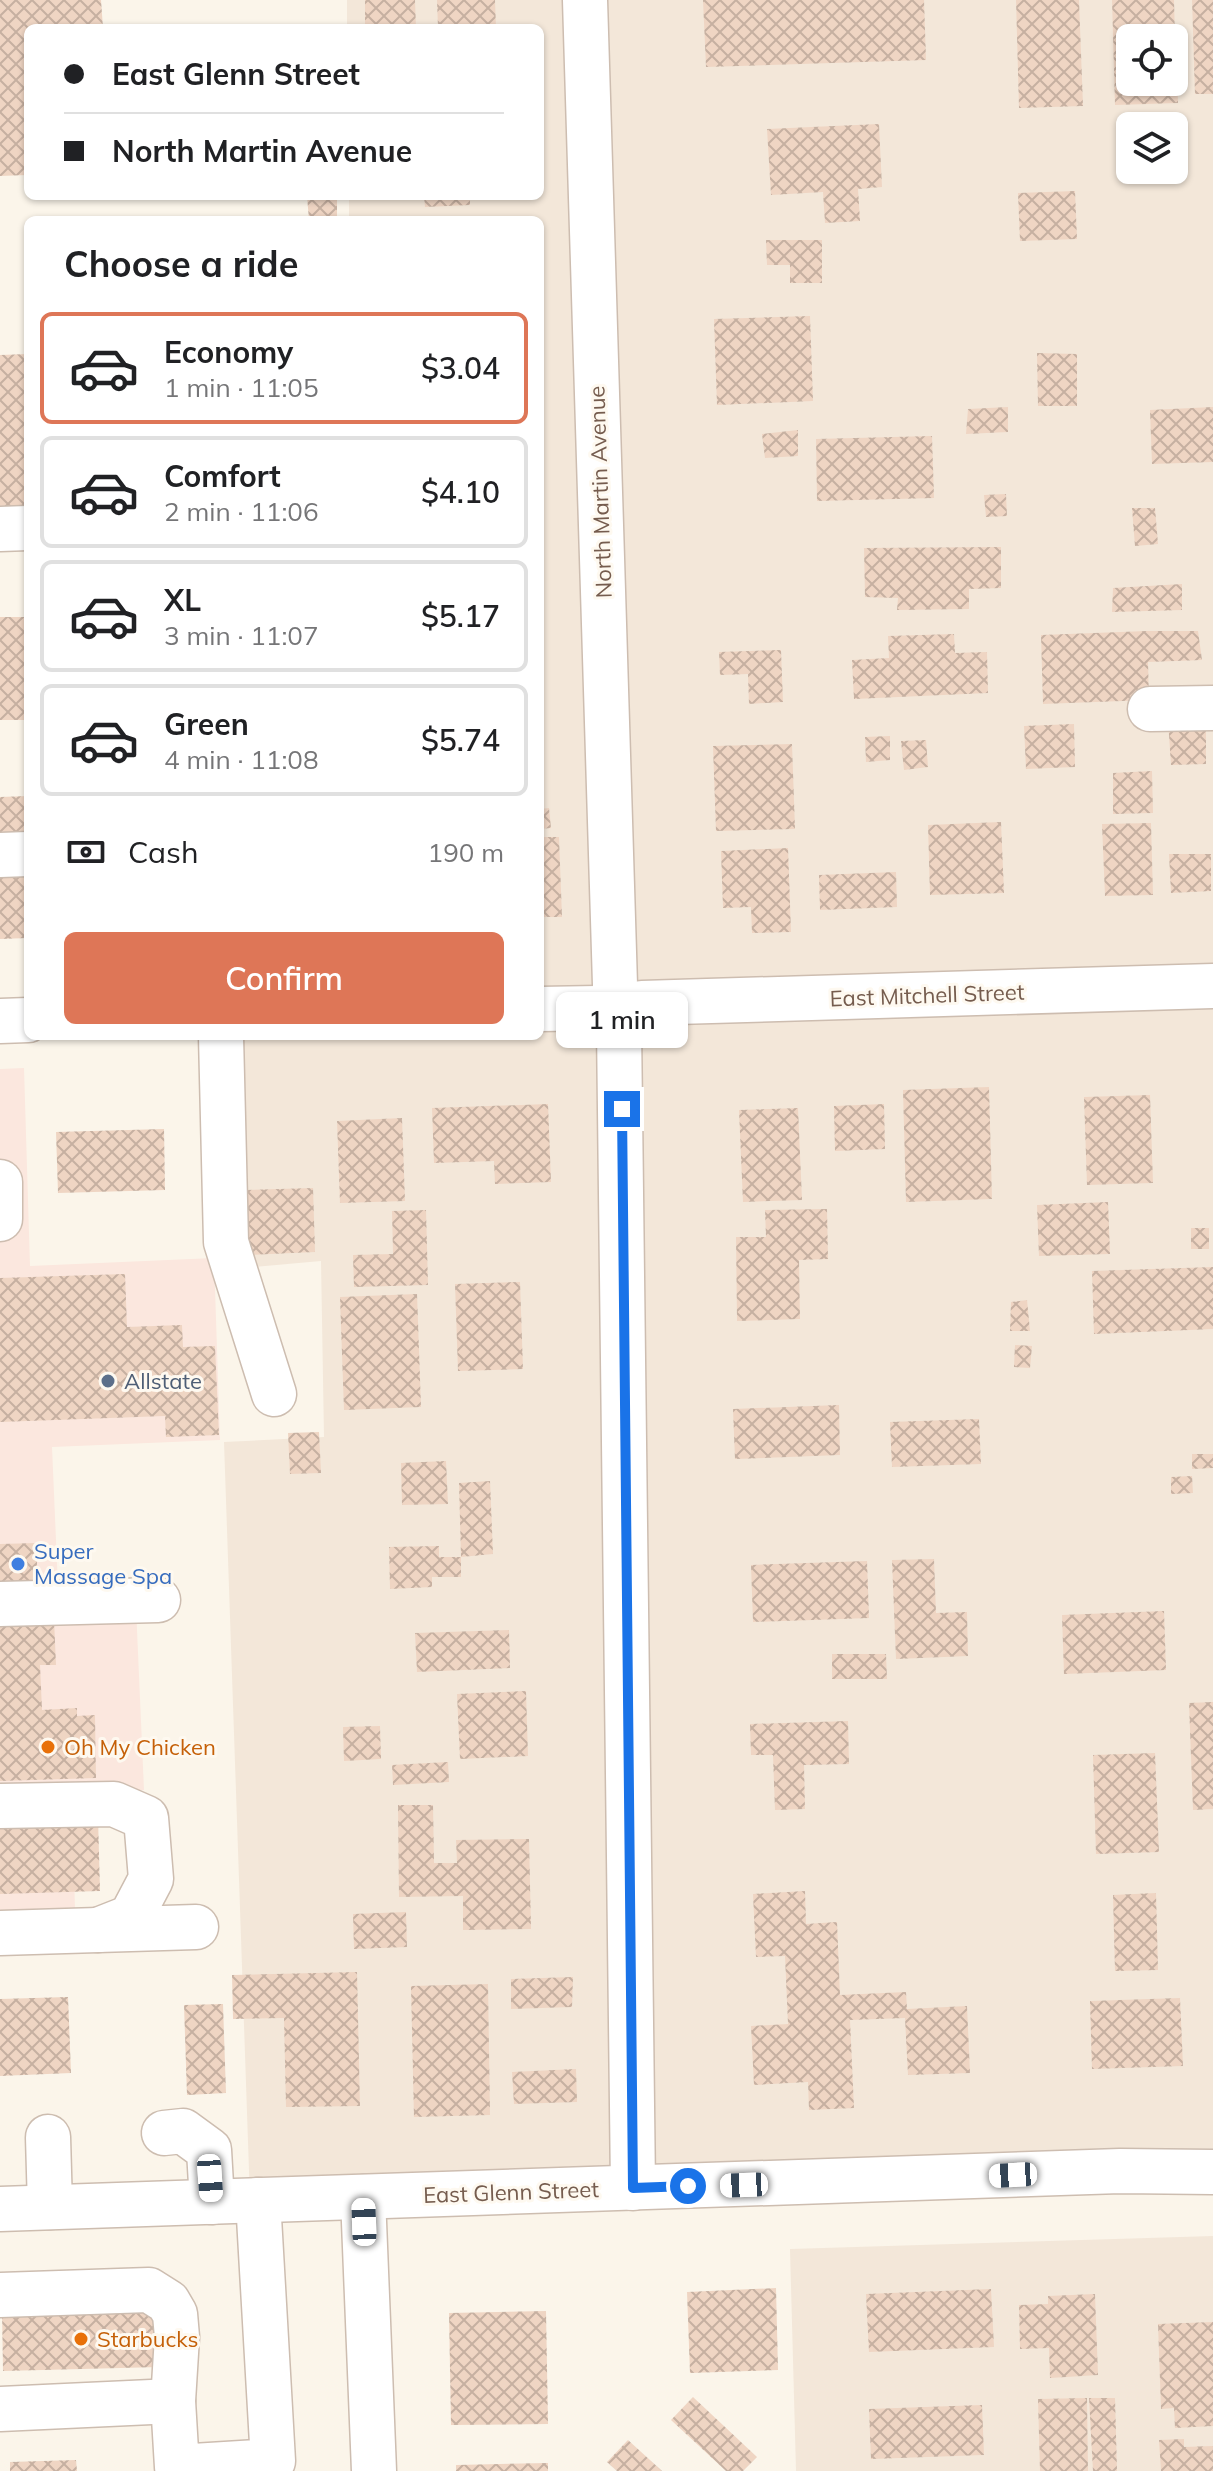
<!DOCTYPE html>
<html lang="en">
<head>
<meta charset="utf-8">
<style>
	body { margin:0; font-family:Mulish,sans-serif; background:#f2f2f2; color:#202124; height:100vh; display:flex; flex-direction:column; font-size:30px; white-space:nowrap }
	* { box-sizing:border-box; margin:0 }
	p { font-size:26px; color:#757577 }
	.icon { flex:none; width:44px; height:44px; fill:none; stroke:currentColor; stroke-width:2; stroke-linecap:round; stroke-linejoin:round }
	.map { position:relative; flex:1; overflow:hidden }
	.panel { position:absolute; left:24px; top:216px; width:520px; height:824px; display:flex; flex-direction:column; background:#fff; border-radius:12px; box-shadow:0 2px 6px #0004 }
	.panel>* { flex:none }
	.top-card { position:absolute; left:24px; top:24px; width:520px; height:176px; border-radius:12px; box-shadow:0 2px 6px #0004; display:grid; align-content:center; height:176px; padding:0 40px; background:#fff }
	.controls { position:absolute; left:1116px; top:24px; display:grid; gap:16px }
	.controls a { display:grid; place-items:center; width:72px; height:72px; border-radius:12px; background:#fff; box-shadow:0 2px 6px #0004; font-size:40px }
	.end { position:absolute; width:36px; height:36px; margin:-18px; border:10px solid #1a73e8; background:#fff; box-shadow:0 0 0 4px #fff }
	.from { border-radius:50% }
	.bubble { position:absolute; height:56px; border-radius:12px; background:#fff; box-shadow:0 2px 6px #0004; font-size:26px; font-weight:600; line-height:56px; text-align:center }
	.car { position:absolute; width:24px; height:48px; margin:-24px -12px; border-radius:10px; box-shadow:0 0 6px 2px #0007; background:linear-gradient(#fff 24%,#345 0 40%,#fff 0 76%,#345 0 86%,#fff 0) }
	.top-card b { display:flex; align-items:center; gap:28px; height:76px; font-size:30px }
	.top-card b+b { border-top:2px solid #e0e0e0 }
	.top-card i { width:20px; height:20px; background:#202124 }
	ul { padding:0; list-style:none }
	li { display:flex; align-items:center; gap:24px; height:112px; margin:0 16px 12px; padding:0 24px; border:4px solid #e0e0e0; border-radius:12px }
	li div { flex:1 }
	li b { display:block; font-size:30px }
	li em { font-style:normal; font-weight:600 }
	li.on { border-color:#de7657 }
	li>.icon { width:72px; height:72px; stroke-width:1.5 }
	h2 { padding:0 40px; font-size:36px; line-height:96px }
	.pay { display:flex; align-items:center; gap:20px; height:88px; padding:0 40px; font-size:30px }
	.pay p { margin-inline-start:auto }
	.action { display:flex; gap:16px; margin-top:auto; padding:16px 40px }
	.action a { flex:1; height:92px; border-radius:12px; background:#de7657; color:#fff; font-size:32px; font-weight:600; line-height:92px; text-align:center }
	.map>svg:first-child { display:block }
	.residential { fill:#f3e7d9; fill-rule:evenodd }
	.commercial { fill:#fbe7de }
	.building { fill:url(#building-cross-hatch) }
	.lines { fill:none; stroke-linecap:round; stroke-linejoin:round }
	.minor-casing { stroke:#cdbdb0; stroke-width:47 }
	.minor { stroke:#fff; stroke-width:44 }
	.route { stroke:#1a73e8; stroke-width:10 }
	.service-dot { fill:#5c6f8a; stroke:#fef9f0; stroke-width:3 }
	.shop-dot { fill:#3f7fe0; stroke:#fef9f0; stroke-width:3 }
	.food-dot { fill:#e8710a; stroke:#fef9f0; stroke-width:3 }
	.labels { text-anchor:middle; stroke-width:6; stroke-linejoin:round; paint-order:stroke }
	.street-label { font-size:22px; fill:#755c4e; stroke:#fef9f0 }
	.service-label { font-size:22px; fill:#4e5e75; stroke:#fef9f0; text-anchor:start }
	.shop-label { font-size:22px; fill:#366cbe; stroke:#fef9f0; text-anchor:start }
	.food-label { font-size:22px; fill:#c56008; stroke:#fef9f0; text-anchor:start }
</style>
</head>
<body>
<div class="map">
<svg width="1213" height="2471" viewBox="0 0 1213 2471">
	<defs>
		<pattern id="building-cross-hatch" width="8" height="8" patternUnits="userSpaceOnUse" patternTransform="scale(2)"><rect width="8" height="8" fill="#efd5c3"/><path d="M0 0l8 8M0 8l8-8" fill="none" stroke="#c6b0a1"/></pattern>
	</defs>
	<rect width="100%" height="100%" fill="#fbf5ea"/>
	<g class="residential">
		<path d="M347 0H1213V2172L250 2200 224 1442 324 1437 321 1261 244 1268 242 1036H540V220H349V196H540V28H347ZM1130 38H1174V82H1130ZM1130 126H1174V170H1130Z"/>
		<polygon points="1213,2236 1213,2471 796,2471 790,2249"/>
	</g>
	<polygon class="commercial" points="24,1068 30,1266 214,1258 220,1440 52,1447 59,1610 136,1607 144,1790 72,1794 75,1910 0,1912 0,1069"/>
	<g class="building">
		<polygon points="0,0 101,0 103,28 28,28 28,175 0,176"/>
		<polygon points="365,0 415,0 416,28 365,28"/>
		<polygon points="437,0 495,0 496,28 438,28"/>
		<polygon points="703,0 924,0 926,60 706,67"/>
		<polygon points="1016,0 1079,0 1083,106 1019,108"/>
		<polygon points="1112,0 1174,0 1175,38 1130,38 1130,82 1174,82 1174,71 1177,71 1178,103 1115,105"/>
		<polygon points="1192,0 1213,0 1213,94 1195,94"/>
		<polygon points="879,124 882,187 858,189 860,221 825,223 823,192 771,195 767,129"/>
		<polygon points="1075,191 1077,239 1020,241 1018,193"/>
		<polygon points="307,196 337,196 337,220 309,220"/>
		<polygon points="424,196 470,196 470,205 425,207"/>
		<rect x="426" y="217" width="36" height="3"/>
		<polygon points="766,240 822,240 822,283 790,283 790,265 767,265"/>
		<polygon points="810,316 813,401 717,405 714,319"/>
		<polygon points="1037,353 1077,354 1077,406 1038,406"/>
		<polygon points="28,354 28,510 0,511 0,355"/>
		<polygon points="1008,407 1008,432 966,434 968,409"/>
		<polygon points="1213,407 1213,462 1152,464 1150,410"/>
		<polygon points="798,430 798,456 765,458 762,434"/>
		<polygon points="932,436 934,498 817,501 816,439"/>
		<polygon points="1006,494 1007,516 986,517 984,495"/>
		<polygon points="1132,508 1155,508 1158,544 1135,546"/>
		<polygon points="1001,547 1001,588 969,589 969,609 897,610 898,598 865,597 864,548"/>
		<polygon points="1182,584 1182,610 1112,612 1113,588"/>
		<polygon points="0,617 28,617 27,720 0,720"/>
		<polygon points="1147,631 1198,631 1202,660 1148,662 1149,700 1043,704 1041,635"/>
		<polygon points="954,634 955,653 987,652 988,693 854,699 852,660 889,658 888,636"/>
		<polygon points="781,650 783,702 749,704 748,674 720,675 719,652"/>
		<polygon points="1168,720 1206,720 1206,764 1171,765"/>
		<polygon points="1074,724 1075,767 1026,769 1024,726"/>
		<polygon points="890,736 890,760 866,762 865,737"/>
		<polygon points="926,740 928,767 904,770 901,741"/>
		<polygon points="792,744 795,829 716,831 713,746"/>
		<polygon points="1152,771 1153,813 1113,814 1113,773"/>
		<polygon points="28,796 28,834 0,834 0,797"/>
		<polygon points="549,808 551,828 540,829 540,809"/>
		<polygon points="1001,822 1004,893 930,895 928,825"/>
		<polygon points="1151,823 1153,895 1105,896 1102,824"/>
		<polygon points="540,837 559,837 562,917 540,917"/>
		<polygon points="788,848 791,932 752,933 751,907 723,908 721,851"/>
		<polygon points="1169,854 1211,854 1211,891 1171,893"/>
		<polygon points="28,867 28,938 0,939 0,868"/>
		<polygon points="896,872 897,907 820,910 819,875"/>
		<polygon points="989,1087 992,1199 906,1202 903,1090"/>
		<polygon points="1150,1095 1153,1183 1087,1185 1084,1097"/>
		<polygon points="548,1104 551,1182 495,1184 494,1161 434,1163 432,1108"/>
		<polygon points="884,1104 885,1149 835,1151 834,1106"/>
		<polygon points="798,1108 802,1200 743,1202 739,1110"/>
		<polygon points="402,1118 405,1201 340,1203 337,1121"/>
		<polygon points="164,1129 165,1190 58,1193 56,1132"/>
		<polygon points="313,1188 315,1252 246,1255 243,1190"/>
		<polygon points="1108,1202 1110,1254 1039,1256 1037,1205"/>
		<polygon points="827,1209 828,1259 799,1260 800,1319 737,1321 736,1237 766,1237 765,1210"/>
		<polygon points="426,1210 428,1285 354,1287 353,1255 393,1254 392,1211"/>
		<rect x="1191" y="1228" width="18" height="21"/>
		<polygon points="1213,1267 1213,1329 1094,1334 1092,1271"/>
		<polygon points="125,1274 127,1327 182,1325 183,1347 215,1346 219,1435 166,1437 165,1416 0,1422 0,1278"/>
		<polygon points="520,1282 523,1369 458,1371 455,1284"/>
		<polygon points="417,1294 421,1407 344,1410 340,1297"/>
		<polygon points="1027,1300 1030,1331 1010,1331 1011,1302"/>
		<polygon points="1015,1345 1032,1346 1030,1368 1014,1367"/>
		<polygon points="839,1405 840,1455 735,1459 733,1409"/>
		<polygon points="979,1419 981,1464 892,1467 890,1422"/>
		<polygon points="319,1432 321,1473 290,1474 288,1433"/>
		<polygon points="1192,1454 1213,1454 1213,1468 1192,1469"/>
		<polygon points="446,1461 448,1504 402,1505 401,1463"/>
		<polygon points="1192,1476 1193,1493 1171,1494 1171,1477"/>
		<polygon points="490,1481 493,1554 461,1557 459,1483"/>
		<polygon points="37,1543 37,1584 0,1584 0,1544"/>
		<polygon points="439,1546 439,1557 461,1557 461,1577 432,1577 432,1587 390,1589 389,1547"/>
		<polygon points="934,1559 936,1613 967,1612 968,1656 896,1659 892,1560"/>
		<polygon points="867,1561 869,1618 753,1622 751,1565"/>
		<polygon points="1164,1611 1166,1670 1064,1674 1062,1615"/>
		<polygon points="54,1619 56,1665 40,1665 42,1710 77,1708 77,1716 95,1715 96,1778 0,1781 0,1621"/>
		<polygon points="509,1630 510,1668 417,1672 415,1633"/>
		<polygon points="832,1654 886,1654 887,1679 832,1679"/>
		<polygon points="526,1691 528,1756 460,1759 457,1694"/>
		<polygon points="1213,1702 1213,1809 1193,1810 1189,1703"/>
		<polygon points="848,1721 849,1764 804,1765 805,1809 775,1810 773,1755 751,1755 750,1724"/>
		<polygon points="380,1726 381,1759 344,1761 343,1727"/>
		<polygon points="1155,1753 1159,1852 1096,1854 1093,1755"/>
		<polygon points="448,1762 449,1782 393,1785 392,1765"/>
		<polygon points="398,1805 433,1805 434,1863 457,1863 456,1840 529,1839 531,1929 463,1930 463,1896 399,1897"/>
		<polygon points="98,1817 100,1891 0,1894 0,1820"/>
		<polygon points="805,1891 806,1924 837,1922 840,1995 906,1992 907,2009 967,2006 970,2073 908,2075 905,2018 850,2020 854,2108 809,2110 808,2082 754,2085 751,2026 788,2024 785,1956 756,1957 753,1894"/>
		<polygon points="1156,1893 1158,1970 1115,1971 1113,1895"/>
		<polygon points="406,1912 407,1947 354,1949 353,1914"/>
		<polygon points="357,1972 360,2106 286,2107 284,2018 233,2019 232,1975"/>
		<polygon points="573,1977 572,2007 511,2009 511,1979"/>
		<polygon points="488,1984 490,2115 414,2117 411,1986"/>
		<polygon points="68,1997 71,2073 0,2076 0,1999"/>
		<polygon points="1180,1998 1183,2066 1092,2069 1090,2001"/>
		<polygon points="223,2004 226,2093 187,2095 184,2005"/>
		<polygon points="576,2069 577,2102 514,2104 512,2072"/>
		<polygon points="776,2288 778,2370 690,2373 687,2292"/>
		<polygon points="991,2289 994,2347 869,2352 866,2294"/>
		<polygon points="1095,2294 1098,2375 1050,2378 1049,2348 1020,2349 1019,2305 1048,2304 1048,2296"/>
		<polygon points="2,2310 159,2310 160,2367 3,2371"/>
		<polygon points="546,2311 548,2424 451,2425 449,2313"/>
		<polygon points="1213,2322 1213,2426 1175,2428 1174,2408 1161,2409 1158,2324"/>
		<polygon points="693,2397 757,2457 743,2471 726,2471 671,2420"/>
		<polygon points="1087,2398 1088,2471 1040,2471 1038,2399"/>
		<polygon points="1089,2398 1115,2398 1117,2471 1093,2471"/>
		<polygon points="982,2405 984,2455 871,2459 869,2409"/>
		<polygon points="1184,2439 1184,2447 1213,2446 1213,2471 1161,2471 1159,2440"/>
		<polygon points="628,2440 662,2471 617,2471 607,2462"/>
		<polygon points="76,2460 77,2471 10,2471 10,2462"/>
		<polygon points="548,2463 548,2471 456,2471 456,2465"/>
	</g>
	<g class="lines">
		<g class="minor-casing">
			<g id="minor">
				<polyline points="585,0 615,985"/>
				<polyline points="0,529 28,528"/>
				<polyline points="1150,709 1213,708"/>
				<polyline points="0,855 28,854"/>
				<polyline points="642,1003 1213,986"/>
				<polyline points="540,1009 598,1008"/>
				<polyline points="0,1021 28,1020"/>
				<polyline points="619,1027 633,2188"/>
				<polyline points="221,1036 226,1242 274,1394"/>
				<polyline points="0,1182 0,1219"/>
				<polyline points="0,1604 158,1600"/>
				<polyline points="0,1806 114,1804 146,1818 151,1879 131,1917 98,1930"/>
				<polyline points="0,1933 196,1927"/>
				<polyline points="164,2133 183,2131 209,2150 212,2202"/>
				<polyline points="48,2137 50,2207"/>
				<polyline points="363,2197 374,2471"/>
				<polyline points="0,2209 1120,2171 1213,2172"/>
				<polyline points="0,2295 149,2290 168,2302 175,2314 177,2337 173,2401 177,2467 273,2461 258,2200"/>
				<polyline points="0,2409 173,2401"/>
			</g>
		</g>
		<use href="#minor" class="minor"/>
	</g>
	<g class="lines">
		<polyline class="route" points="622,1109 633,2188 688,2186"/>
	</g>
	<circle class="service-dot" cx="108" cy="1381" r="8"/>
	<circle class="shop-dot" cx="18" cy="1564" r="8"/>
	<g class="food-dot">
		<circle cx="48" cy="1747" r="8"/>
		<circle cx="81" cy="2339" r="8"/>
	</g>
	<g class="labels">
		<g class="street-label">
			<text transform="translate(600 492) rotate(-92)" y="8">North Martin Avenue</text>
			<text transform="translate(927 995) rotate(-2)" y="8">East Mitchell Street</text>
			<text transform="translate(511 2192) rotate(-2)" y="8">East Glenn Street</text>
		</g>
		<g class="service-label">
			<text x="124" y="1389">Allstate</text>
		</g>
		<g class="shop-label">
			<text x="34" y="1559">Super<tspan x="34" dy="25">Massage Spa</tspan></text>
		</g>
		<g class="food-label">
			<text x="64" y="1755">Oh My Chicken</text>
			<text x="97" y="2347">Starbucks</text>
		</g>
	</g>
</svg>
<div class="controls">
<a><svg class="icon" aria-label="locate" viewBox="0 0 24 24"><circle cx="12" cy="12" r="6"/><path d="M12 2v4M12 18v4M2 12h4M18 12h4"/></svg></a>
<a><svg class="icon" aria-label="layers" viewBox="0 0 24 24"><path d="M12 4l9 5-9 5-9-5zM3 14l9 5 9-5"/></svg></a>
</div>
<i class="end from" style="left:688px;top:2186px"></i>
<i class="end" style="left:622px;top:1109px"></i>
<div class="bubble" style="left:556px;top:992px;width:132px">1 min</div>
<i class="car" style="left:1013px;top:2175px;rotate:267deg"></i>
<i class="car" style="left:210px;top:2178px;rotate:176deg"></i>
<i class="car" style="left:744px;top:2185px;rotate:268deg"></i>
<i class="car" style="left:364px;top:2222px;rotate:358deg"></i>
<div class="top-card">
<b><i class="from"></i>East Glenn Street</b>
<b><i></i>North Martin Avenue</b>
</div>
<section class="panel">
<h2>Choose a ride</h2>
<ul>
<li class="on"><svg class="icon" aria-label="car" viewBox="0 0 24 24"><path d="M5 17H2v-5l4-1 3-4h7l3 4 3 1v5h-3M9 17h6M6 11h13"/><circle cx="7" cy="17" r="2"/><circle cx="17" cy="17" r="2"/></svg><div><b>Economy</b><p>1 min · 11:05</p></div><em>$3.04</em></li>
<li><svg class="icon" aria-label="car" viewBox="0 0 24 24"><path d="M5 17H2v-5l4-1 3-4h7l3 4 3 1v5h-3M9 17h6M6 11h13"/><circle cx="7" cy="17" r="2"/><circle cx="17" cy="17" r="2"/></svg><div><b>Comfort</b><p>2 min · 11:06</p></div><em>$4.10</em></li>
<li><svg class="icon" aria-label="car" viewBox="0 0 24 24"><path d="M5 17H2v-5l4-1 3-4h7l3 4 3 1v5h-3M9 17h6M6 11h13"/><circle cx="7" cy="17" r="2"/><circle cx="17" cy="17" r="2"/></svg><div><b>XL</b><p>3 min · 11:07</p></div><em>$5.17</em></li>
<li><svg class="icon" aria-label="car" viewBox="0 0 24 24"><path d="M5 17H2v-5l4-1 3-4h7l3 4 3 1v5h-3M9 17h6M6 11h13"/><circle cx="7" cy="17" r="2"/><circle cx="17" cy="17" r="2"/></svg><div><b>Green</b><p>4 min · 11:08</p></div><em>$5.74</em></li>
</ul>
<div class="pay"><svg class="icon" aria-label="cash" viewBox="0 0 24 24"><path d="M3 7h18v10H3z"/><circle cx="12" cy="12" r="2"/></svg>Cash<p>190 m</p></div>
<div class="action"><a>Confirm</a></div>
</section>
</div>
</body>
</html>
